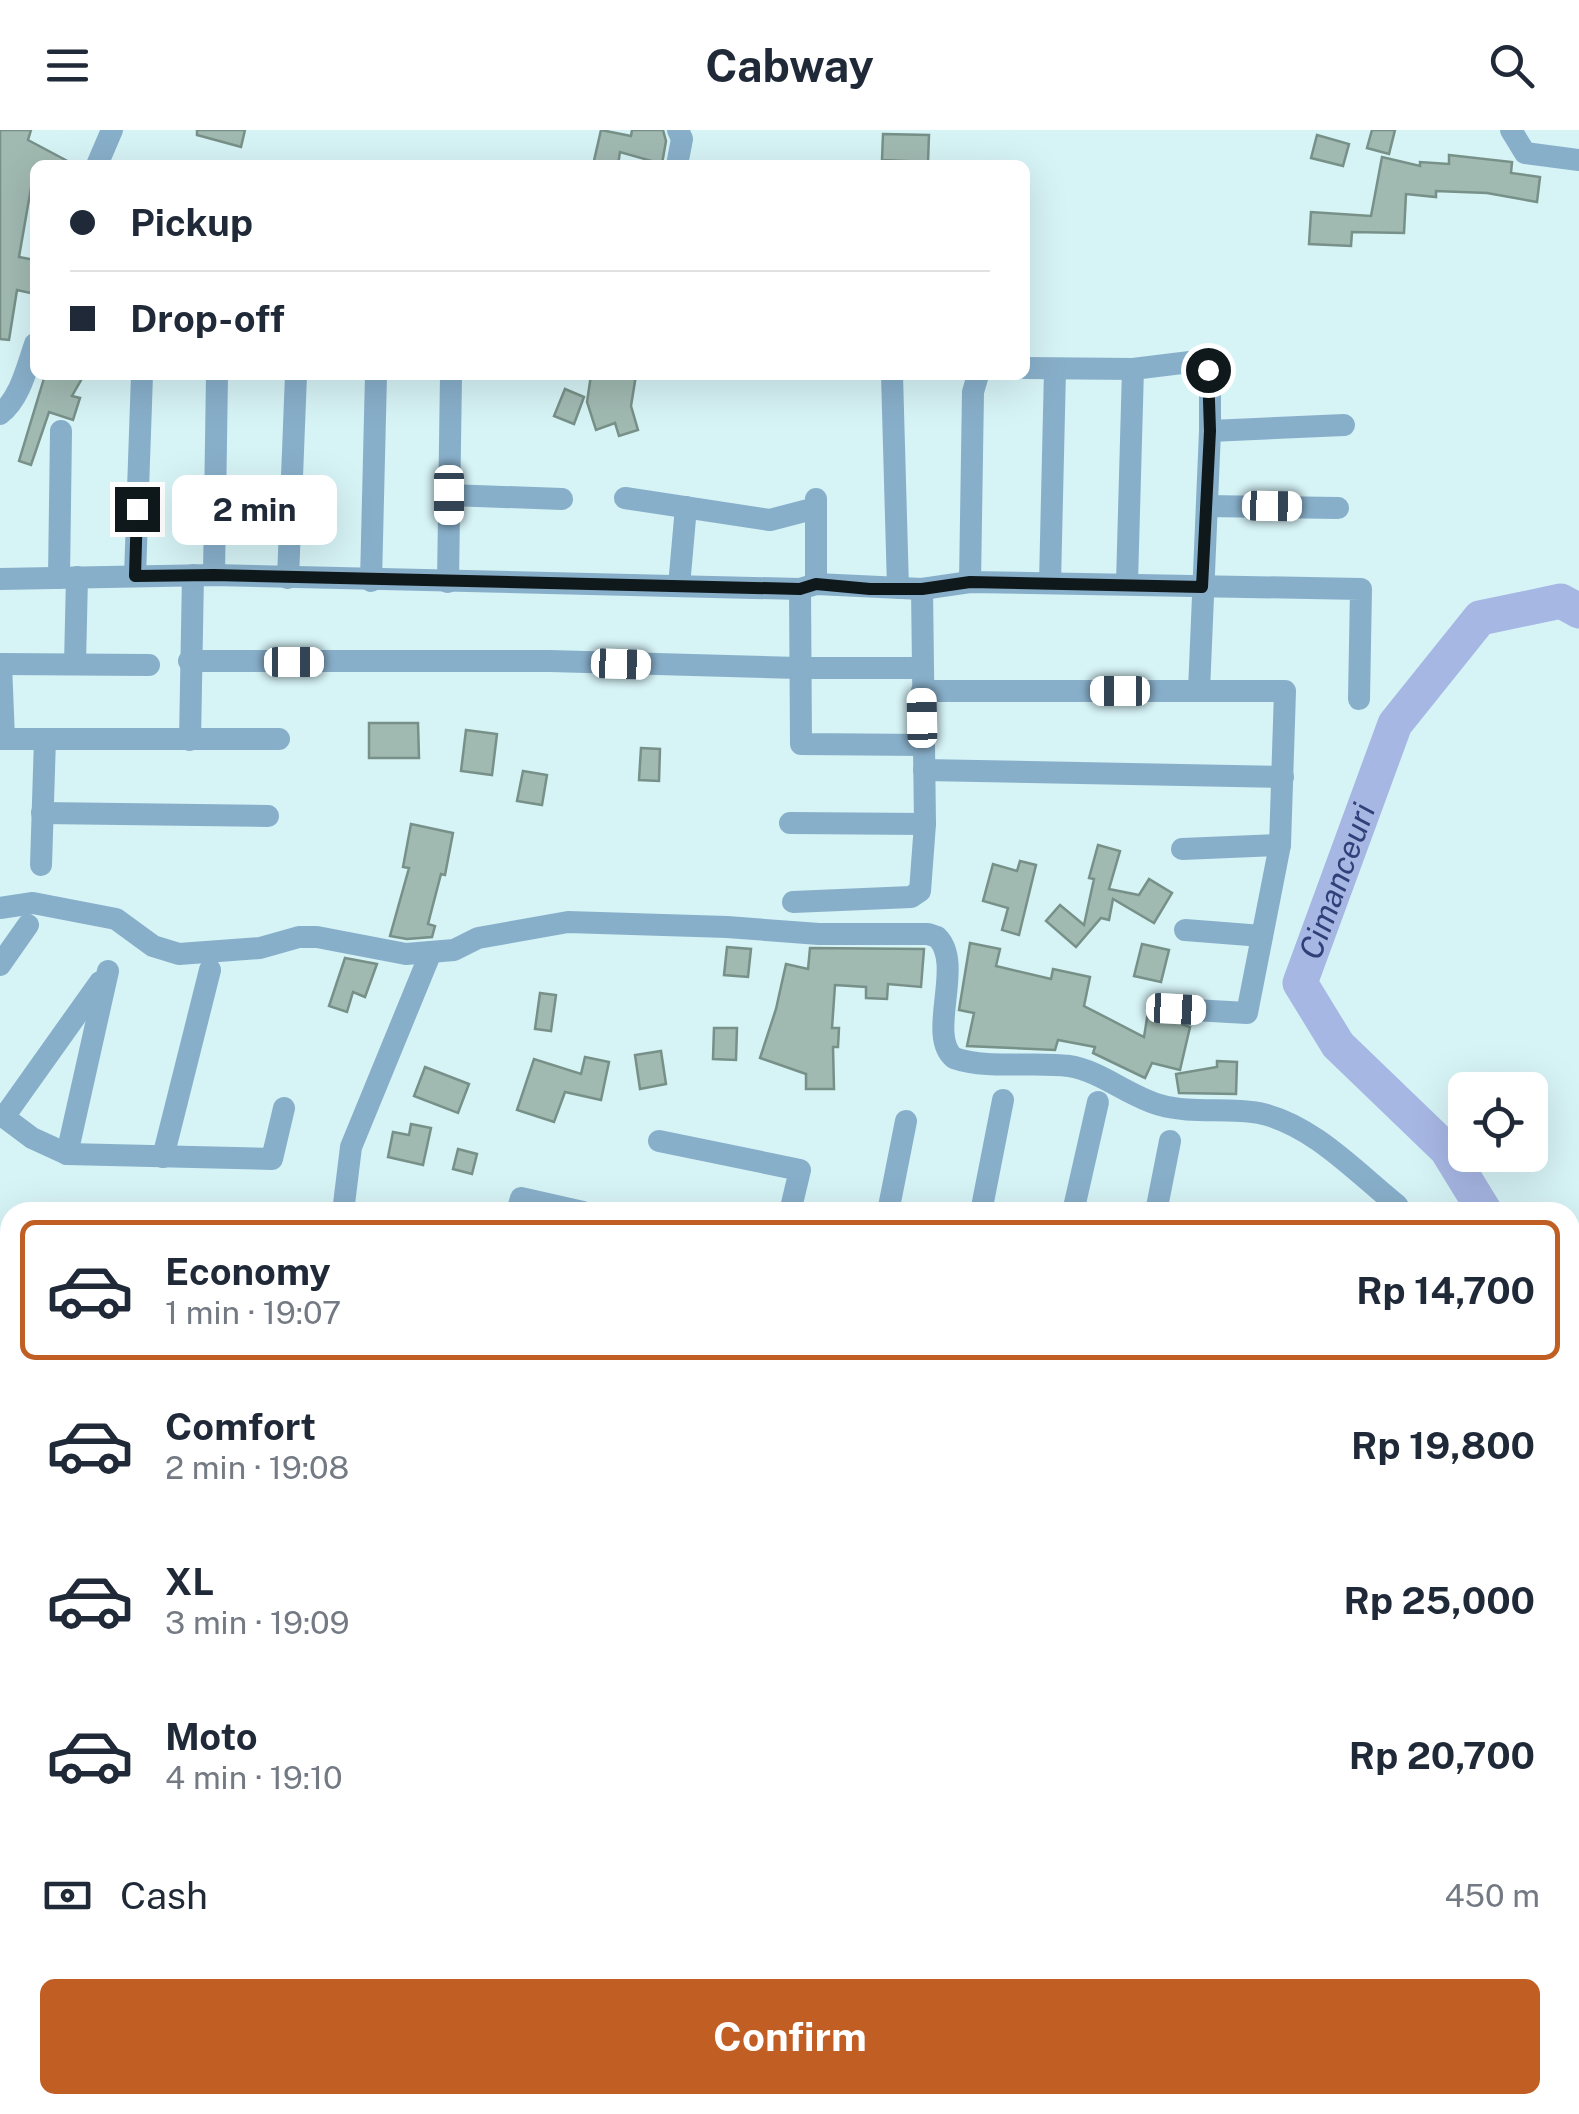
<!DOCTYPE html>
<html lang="en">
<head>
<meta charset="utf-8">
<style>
	body { margin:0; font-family:"Public Sans",sans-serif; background:#f2f2f3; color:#1f2937; height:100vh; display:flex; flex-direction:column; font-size:38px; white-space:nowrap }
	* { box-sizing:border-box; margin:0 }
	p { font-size:32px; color:#747a83 }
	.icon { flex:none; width:55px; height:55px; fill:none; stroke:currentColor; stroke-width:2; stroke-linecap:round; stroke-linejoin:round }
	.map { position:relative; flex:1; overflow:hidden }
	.panel { position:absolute; left:0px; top:1072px; width:1580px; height:912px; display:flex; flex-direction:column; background:#fff; border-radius:30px 30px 0 0; box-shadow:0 10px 40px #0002 }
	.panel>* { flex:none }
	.hud { position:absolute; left:30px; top:30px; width:1000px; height:220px; border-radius:15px; box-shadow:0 10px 40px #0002; display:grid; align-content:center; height:220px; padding:0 40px; background:#fff }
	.buttons { position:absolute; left:1448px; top:942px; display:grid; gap:20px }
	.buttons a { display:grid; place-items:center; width:100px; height:100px; border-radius:15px; background:#fff; box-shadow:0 10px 40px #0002; font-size:50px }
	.end { position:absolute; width:45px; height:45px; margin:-22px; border:12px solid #0f191b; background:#fff; box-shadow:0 0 0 5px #fff }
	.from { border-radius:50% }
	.bubble { position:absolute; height:70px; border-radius:15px; background:#fff; box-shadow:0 10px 40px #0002; font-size:32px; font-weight:700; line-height:70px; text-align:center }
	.car { position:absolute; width:30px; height:60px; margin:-30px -15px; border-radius:12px; box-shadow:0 0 8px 2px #0007; background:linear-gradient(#fff 24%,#345 0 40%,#fff 0 76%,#345 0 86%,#fff 0) }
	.hud b { display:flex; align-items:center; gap:35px; height:95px; font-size:38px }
	.hud b+b { border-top:2px solid #e0e1e3 }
	.hud i { width:25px; height:25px; background:#1f2937 }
	ul { padding:18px 0 0; list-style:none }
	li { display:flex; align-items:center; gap:30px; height:140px; margin:0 20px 15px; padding:0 20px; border:5px solid transparent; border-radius:15px }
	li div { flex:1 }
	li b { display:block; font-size:38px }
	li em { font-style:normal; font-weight:700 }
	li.current { border-color:#c05e23 }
	li>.icon { width:90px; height:90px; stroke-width:1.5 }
	.pay { display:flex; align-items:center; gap:25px; height:110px; padding:0 40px; font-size:38px }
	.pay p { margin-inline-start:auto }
	.cta { display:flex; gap:20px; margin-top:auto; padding:20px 40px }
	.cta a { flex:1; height:115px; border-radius:15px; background:#c05e23; color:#fff; font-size:40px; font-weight:700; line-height:115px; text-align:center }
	header { display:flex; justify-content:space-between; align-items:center; height:130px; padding:0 40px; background:#fff; font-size:45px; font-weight:700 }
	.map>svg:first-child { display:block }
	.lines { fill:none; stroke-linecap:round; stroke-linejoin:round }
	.river { stroke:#a7b7e4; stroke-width:35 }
	.building { fill:#a0b9b1; stroke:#779088; stroke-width:2.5 }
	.street { stroke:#88afca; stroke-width:22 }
	.route { stroke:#0f191b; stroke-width:12 }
	.labels { text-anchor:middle; stroke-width:9; stroke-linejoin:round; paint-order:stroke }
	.water-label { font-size:32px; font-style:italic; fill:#314078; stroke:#fff }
</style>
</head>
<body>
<header><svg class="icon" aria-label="menu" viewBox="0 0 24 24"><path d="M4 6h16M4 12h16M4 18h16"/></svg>Cabway<svg class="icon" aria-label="search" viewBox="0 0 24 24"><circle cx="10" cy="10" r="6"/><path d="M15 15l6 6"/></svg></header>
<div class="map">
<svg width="1579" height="1984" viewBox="0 0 1579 1984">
	<rect width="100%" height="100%" fill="#d6f3f6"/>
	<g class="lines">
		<g class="river">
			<path id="s1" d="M1485 1082 1447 1020 1338 915 1300 853 1395 594 1480 488 1561 471 1579 481"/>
			<polyline points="1570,1254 1579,1269"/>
			<polyline points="1570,1369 1579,1362"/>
			<polyline points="571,1975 583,1984"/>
			<polyline points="242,1984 244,1975"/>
			<polyline points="1000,1984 1003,1975"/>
		</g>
	</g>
	<g class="building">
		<polygon points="0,0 31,0 28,10 75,35 35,35 19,127 35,130 35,164 17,160 9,210 0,209"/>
		<polygon points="197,0 245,0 241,17 197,5"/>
		<polygon points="601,0 631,6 632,0 663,0 666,11 662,34 620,22 618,35 593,35"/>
		<polygon points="1372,0 1395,0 1389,24 1367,18"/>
		<polygon points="883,4 929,5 928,32 882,30"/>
		<polygon points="1317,5 1349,14 1343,36 1311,28"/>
		<polygon points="1449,25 1512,32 1511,43 1540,47 1537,72 1487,63 1436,61 1436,67 1406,64 1404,103 1352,102 1351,116 1309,114 1311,82 1371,86 1382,27 1420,36 1420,32 1449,34"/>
		<polygon points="45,245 84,245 72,266 80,268 73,290 49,282 31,335 19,331"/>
		<polygon points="591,245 636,245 631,276 638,300 619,306 615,293 596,300 587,272"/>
		<polygon points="565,259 584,267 574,294 554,286"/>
		<polygon points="369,593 418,593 419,628 369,628"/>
		<polygon points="466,600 497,604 492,645 461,641"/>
		<polygon points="641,618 660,619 659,651 639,650"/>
		<polygon points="523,641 547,645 542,675 517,671"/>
		<polygon points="411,694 453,703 445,745 441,744 428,794 435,796 432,807 407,809 390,806 409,738 403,737"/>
		<polygon points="1098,715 1120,721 1109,759 1139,765 1149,749 1172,763 1154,793 1113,769 1109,790 1101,788 1076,817 1046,791 1060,775 1084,795 1094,749 1089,748"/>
		<polygon points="1020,731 1036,735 1019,805 1002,800 1008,778 983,771 993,734 1017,741"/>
		<polygon points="970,813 1000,819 996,836 1051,849 1053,839 1090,847 1084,876 1144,907 1148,882 1190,897 1180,940 1152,933 1145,948 1093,923 1095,917 1058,910 1055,920 967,916 974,883 959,880"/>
		<polygon points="1142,814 1169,820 1161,852 1134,846"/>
		<polygon points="727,817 751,819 748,847 724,845"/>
		<polygon points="810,818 924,819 921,857 888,854 887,869 866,868 866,857 835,855 832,898 839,898 838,917 833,917 834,959 806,959 806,944 760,928 776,879 786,834 808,839"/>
		<polygon points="345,828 377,834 365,867 353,862 347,882 329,876"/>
		<polygon points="540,863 556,865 551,901 535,899"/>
		<polygon points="714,898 737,898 736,930 713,929"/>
		<polygon points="661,921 666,954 640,959 635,925"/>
		<polygon points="585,927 609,932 601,970 565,962 554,992 517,980 534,929 581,944"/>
		<polygon points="1217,931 1237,932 1236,964 1179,963 1176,944 1217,937"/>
		<polygon points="425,937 469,954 458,983 414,966"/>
		<polygon points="411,994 431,998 423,1035 388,1027 393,1002 409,1005"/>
		<polygon points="458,1019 477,1024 472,1044 453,1039"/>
	</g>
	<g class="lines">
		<g class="street">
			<polyline points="1511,0 1525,23 1579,30"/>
			<polyline points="97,35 112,0"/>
			<polyline points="677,35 682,9 678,0"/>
			<polyline points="1025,238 1133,239 1198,231 1205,234 1210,247 1210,301 1199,561"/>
			<polyline points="892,245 898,458"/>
			<path d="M0 284C20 269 27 237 35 214"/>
			<polyline points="1210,301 1344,295"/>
			<polyline points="449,365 562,369"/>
			<polyline points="625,368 770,390 816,378"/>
			<polyline points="816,369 816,454"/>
			<polyline points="1207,376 1338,378"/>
			<polyline points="214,445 217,245"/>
			<polyline points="135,446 142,245"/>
			<polyline points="59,448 61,301"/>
			<polyline points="288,448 296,245"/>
			<polyline points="0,449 214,445 800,459 816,454 922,459 970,452 1361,459 1359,569"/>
			<polyline points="371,451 376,245"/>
			<polyline points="448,452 451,245"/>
			<polyline points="970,452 973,262 978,245"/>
			<polyline points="1050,453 1055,240"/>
			<polyline points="1127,453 1133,239"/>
			<polyline points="679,456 686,377"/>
			<polyline points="800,459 801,614 923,615"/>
			<polyline points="189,531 550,531 798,538 922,538"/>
			<polyline points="0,534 149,535"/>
			<polyline points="1,534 4,609"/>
			<polyline points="75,534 77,447"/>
			<polyline points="922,561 1285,561 1280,715 1247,883 1176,879"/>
			<polyline points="0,609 279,609"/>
			<polyline points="190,610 193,445"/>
			<polyline points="924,640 1283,647"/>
			<polyline points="42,683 268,686"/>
			<polyline points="790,693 925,694"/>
			<polyline points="1182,719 1280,715"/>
			<polyline points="41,735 45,609"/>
			<polyline points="793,772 911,767 920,761 925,694 922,459"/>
			<path d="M0 778 33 773 116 789 153 816 179 824 260 818 299 807H317L406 824 454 820 478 808 568 792 727 797 819 804H928L937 807C965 834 926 905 954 928 989 940 1032 931 1069 936 1101 941 1128 966 1160 975 1192 984 1226 977 1259 983 1312 994 1356 1042 1397 1075L1401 1082"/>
			<polyline points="1185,800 1262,806"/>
			<polyline points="0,835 28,795"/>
			<polyline points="0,984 32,1008 67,1024 272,1029 284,978"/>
			<polyline points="4,987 100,852"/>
			<polyline points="659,1011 800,1040 790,1082"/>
			<polyline points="67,1024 108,841"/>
			<polyline points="163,1027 210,840"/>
			<polyline points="343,1082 351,1017 431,822"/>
			<polyline points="517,1082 521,1068 583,1082"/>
			<polyline points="888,1082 906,991"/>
			<polyline points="981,1082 1003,970"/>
			<polyline points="1073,1082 1098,972"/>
			<polyline points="1156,1082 1170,1011"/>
			<polyline points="0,1111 10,1113"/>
			<polyline points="1570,1201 1579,1200"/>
			<polyline points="0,1668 10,1673"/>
			<polyline points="0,1770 10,1775"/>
			<polyline points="0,1881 10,1860"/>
			<polyline points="42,1984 47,1975"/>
			<polyline points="138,1984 142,1975"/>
		</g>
	</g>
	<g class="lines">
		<polyline class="route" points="137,379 135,446 214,445 800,459 816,454 870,459 922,459 970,452 1202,457 1210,301 1208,240"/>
	</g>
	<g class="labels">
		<g class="water-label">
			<text dy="11" stroke="none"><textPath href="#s1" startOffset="405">Cimanceuri</textPath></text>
		</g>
	</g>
</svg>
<div class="buttons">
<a><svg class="icon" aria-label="locate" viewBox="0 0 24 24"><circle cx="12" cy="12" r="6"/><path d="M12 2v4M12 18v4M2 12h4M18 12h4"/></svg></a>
</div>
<i class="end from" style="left:1208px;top:240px"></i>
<i class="end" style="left:137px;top:379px"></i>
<div class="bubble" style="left:172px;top:345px;width:165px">2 min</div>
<i class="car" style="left:449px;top:365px;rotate:180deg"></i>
<i class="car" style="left:1272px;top:376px;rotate:91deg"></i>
<i class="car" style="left:294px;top:532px;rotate:90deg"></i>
<i class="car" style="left:621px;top:534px;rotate:92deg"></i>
<i class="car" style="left:1120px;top:561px;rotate:270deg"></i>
<i class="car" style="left:922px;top:588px;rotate:359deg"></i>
<i class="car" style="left:1176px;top:879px;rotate:93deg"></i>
<div class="hud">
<b><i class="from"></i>Pickup</b>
<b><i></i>Drop-off</b>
</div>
<section class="panel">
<ul>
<li class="current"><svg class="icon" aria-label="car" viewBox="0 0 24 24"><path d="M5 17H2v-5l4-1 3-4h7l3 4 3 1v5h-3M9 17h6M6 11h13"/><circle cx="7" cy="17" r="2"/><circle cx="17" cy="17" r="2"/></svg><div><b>Economy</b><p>1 min · 19:07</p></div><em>Rp 14,700</em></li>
<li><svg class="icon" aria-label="car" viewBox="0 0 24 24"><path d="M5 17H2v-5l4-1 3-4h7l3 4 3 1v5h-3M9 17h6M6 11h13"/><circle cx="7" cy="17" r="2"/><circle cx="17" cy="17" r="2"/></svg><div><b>Comfort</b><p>2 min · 19:08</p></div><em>Rp 19,800</em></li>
<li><svg class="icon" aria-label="car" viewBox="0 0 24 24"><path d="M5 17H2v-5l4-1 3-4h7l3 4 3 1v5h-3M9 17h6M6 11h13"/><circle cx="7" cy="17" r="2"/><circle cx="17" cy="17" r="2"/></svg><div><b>XL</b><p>3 min · 19:09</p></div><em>Rp 25,000</em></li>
<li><svg class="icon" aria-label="car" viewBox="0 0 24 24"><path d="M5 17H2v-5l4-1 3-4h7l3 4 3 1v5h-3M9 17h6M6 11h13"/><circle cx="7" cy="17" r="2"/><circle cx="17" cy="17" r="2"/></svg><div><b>Moto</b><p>4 min · 19:10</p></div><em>Rp 20,700</em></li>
</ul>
<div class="pay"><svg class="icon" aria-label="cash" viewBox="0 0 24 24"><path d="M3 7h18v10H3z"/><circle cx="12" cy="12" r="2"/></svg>Cash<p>450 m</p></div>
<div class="cta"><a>Confirm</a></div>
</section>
</div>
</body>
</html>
